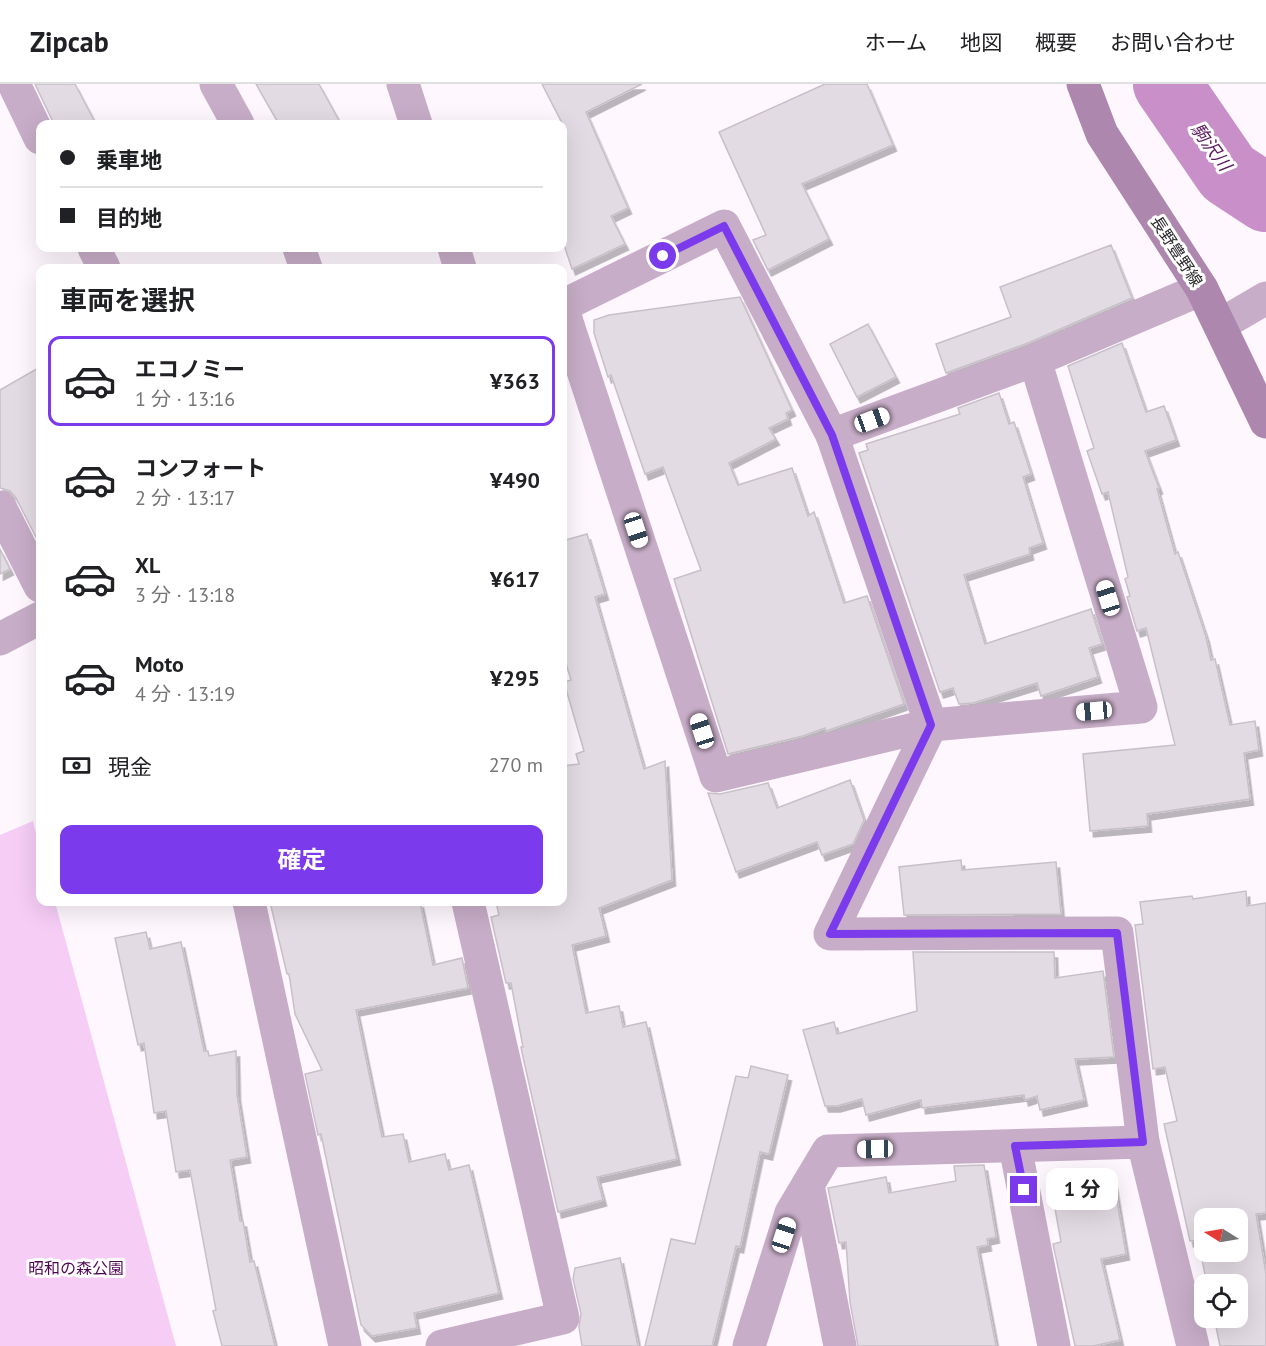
<!DOCTYPE html>
<html lang="ja">
<head>
<meta charset="utf-8">
<style>
	body { margin:0; font-family:"PT Sans","Noto Sans JP",sans-serif; background:#f2f2f2; color:#202124; height:100vh; display:flex; flex-direction:column; font-size:22px; white-space:nowrap }
	* { box-sizing:border-box; margin:0 }
	p { font-size:20px; color:#757577 }
	.icon { flex:none; width:33px; height:33px; fill:none; stroke:currentColor; stroke-width:2; stroke-linecap:round; stroke-linejoin:round }
	.map { position:relative; flex:1; overflow:hidden }
	.panel { position:absolute; left:36px; top:180px; width:531px; height:642px; display:flex; flex-direction:column; background:#fff; border-radius:12px; box-shadow:0 6px 24px #0002 }
	.panel>* { flex:none }
	.banner { position:absolute; left:36px; top:36px; width:531px; height:132px; border-radius:12px; box-shadow:0 6px 24px #0002; display:grid; align-content:center; height:132px; padding:0 24px; background:#fff }
	.needle { width:39px; rotate:281deg }
	.tools { position:absolute; left:1194px; top:1124px; display:grid; gap:12px }
	.tools a { display:grid; place-items:center; width:54px; height:54px; border-radius:12px; background:#fff; box-shadow:0 6px 24px #0002; font-size:30px }
	.end { position:absolute; width:27px; height:27px; margin:-14px; border:8px solid #7c3aed; background:#fff; box-shadow:0 0 0 3px #fff }
	.from { border-radius:50% }
	.bubble { position:absolute; height:42px; border-radius:12px; background:#fff; box-shadow:0 6px 24px #0002; font-size:20px; font-weight:700; line-height:42px; text-align:center }
	.car { position:absolute; width:18px; height:36px; margin:-18px -9px; border-radius:8px; box-shadow:0 0 4px 2px #0007; background:linear-gradient(#fff 24%,#345 0 40%,#fff 0 76%,#345 0 86%,#fff 0) }
	.banner b { display:flex; align-items:center; gap:21px; height:57px; font-size:22px }
	.banner b+b { border-top:2px solid #e0e0e0 }
	.banner i { width:15px; height:15px; background:#202124 }
	ul { padding:0; list-style:none }
	li { display:flex; align-items:center; gap:18px; height:90px; margin:0 12px 9px; padding:0 12px; border:3px solid transparent; border-radius:12px }
	li div { flex:1 }
	li b { display:block; font-size:22px }
	li em { font-style:normal; font-weight:700 }
	li.selected { border-color:#7c3aed }
	li>.icon { width:54px; height:54px; stroke-width:1.5 }
	h2 { padding:0 24px; font-size:27px; line-height:72px }
	.pay { display:flex; align-items:center; gap:15px; height:66px; padding:0 24px; font-size:22px }
	.pay p { margin-inline-start:auto }
	.primary-button { display:flex; gap:12px; margin-top:auto; padding:12px 24px }
	.primary-button a { flex:1; height:69px; border-radius:12px; background:#7c3aed; color:#fff; font-size:24px; font-weight:700; line-height:69px; text-align:center }
	header { display:flex; align-items:center; gap:36px; box-sizing:border-box; height:84px; padding:0 30px; background:#fff; border-bottom:2px solid #e0e0e0 }
	header strong { font-size:28px }
	nav { display:flex; gap:33px; margin-inline-start:auto; font-size:21px }
	.map>svg:first-child { display:block }
	.green { fill:#f5cdf5 }
	.lines { fill:none; stroke-linecap:round; stroke-linejoin:round }
	.river { stroke:#c88fc9; stroke-width:68 }
	.building { fill:#e3dbe3; stroke:#c8c0c8; stroke-width:1.5; fill-rule:evenodd; filter:url(#shadow) }
	.minor { stroke:#c7adc7; stroke-width:33 }
	.secondary { stroke:#ad87ae; stroke-width:33 }
	.route { stroke:#7c3aed; stroke-width:8 }
	.labels { text-anchor:middle; stroke-width:6; stroke-linejoin:round; paint-order:stroke }
	.street-label { font-size:16px; fill:#2a272a; stroke:#fff }
	.park-label { font-size:16px; fill:#510854; stroke:#fff }
	.water-label { font-size:18px; font-style:italic; fill:#5b155e; stroke:#fff }
</style>
</head>
<body>
<header>
<strong>Zipcab</strong>
<nav><a>ホーム</a><a>地図</a><a>概要</a><a>お問い合わせ</a></nav>
</header>
<div class="map">
<svg width="1266" height="1262" viewBox="0 0 1266 1262">
	<defs>
		<filter id="shadow"><feDropShadow dx="3.5" dy="6" stdDeviation="0" flood-color="#0004"/></filter>
	</defs>
	<rect width="100%" height="100%" fill="#fef7fe"/>
	<polygon class="green" points="33,737 40,765 40,818 55,818 176,1262 0,1262 0,751"/>
	<g class="lines">
		<polyline class="river" points="1167,0 1228,89 1266,114"/>
	</g>
	<g class="building">
		<polygon points="35,0 75,0 96,40 54,40"/>
		<polygon points="256,0 319,0 341,40 279,40"/>
		<polygon points="542,0 642,0 586,28 628,124 611,132 625,160 572,185 562,155 562,39"/>
		<polygon points="825,0 867,0 893,61 802,100 829,155 768,186 753,156 766,151 719,48"/>
		<polygon points="1111,161 1132,214 1028,259 946,289 936,260 1011,233 1000,203"/>
		<polygon points="740,213 792,326 786,329 788,335 769,344 776,355 729,379 738,401 792,384 808,432 814,428 844,519 867,512 904,620 835,644 826,647 825,644 803,652 728,670 674,495 701,486 663,383 645,390 611,291 608,293 594,249 594,236 609,231"/>
		<polygon points="868,240 896,293 857,313 830,260"/>
		<polygon points="1122,259 1146,328 1164,322 1176,356 1145,367 1159,404 1157,405 1175,470 1178,468 1206,553 1211,576 1215,575 1230,641 1255,637 1259,666 1244,669 1250,715 1147,730 1148,742 1090,747 1083,670 1175,661 1146,544 1137,547 1127,513 1130,512 1125,495 1128,493 1108,408 1102,410 1087,367 1094,364 1068,282"/>
		<polygon points="40,283 40,461 16,414 10,407 0,404 0,306"/>
		<polygon points="999,309 1009,340 1014,338 1031,390 1023,393 1043,459 1029,464 1030,470 964,491 985,560 1091,525 1102,560 1089,564 1098,593 1041,612 1037,599 973,619 959,620 953,604 940,608 859,369 868,366 866,360 960,330 958,324"/>
		<polygon points="587,450 605,510 595,513 644,685 665,677 672,796 599,824 606,852 572,861 586,929 619,922 623,943 646,938 677,1075 597,1093 603,1116 558,1128 523,973 521,963 523,963 511,899 506,899 491,833 499,831 496,818 562,818 562,682 579,680 576,670 584,667 564,598 571,596 562,567 562,457"/>
		<polygon points="0,465 10,485 0,490"/>
		<polygon points="850,696 864,736 853,760 822,771 817,758 736,788 708,709 720,710 768,699 777,724"/>
		<polygon points="961,776 962,786 1056,778 1061,830 904,831 899,783"/>
		<path d="M1246 807 1247 822 1266 819V1129L1256 1130 1266 1190V1262H1220L1214 1233H1238V1200H1207L1198 1156 1190 1157 1164 1040 1177 1037 1165 983 1153 985 1135 841 1143 840 1140 818 1192 812 1193 815ZM1204 1134H1238V1167H1204Z"/>
		<polygon points="270,818 420,818 433,881 462,874 468,904 356,926 382,1053 403,1050 409,1078 445,1070 449,1086 469,1081 499,1209 414,1229 417,1244 372,1252 361,1241 321,1050 318,1051 305,990 322,986 295,930 289,890 287,890"/>
		<polygon points="146,848 150,865 181,858 204,967 208,967 209,972 236,967 237,1011 247,1073 230,1076 240,1137 243,1137 250,1178 254,1177 275,1262 222,1262 213,1227 216,1226 190,1086 176,1088 166,1027 154,1029 144,959 138,961 115,854"/>
		<polygon points="913,868 1054,868 1055,894 1103,887 1114,973 1075,975 1084,1016 1040,1026 1037,1012 1025,1016 1024,1011 922,1024 921,1016 866,1031 862,1015 837,1022 825,1022 803,946 834,938 837,950 917,927"/>
		<polygon points="751,982 788,991 769,1070 760,1068 740,1163 736,1162 712,1262 645,1262 671,1155 695,1160 736,992 748,994"/>
		<polygon points="984,1081 996,1153 987,1155 988,1161 977,1163 996,1262 858,1262 850,1218 846,1158 839,1159 828,1104 886,1093 889,1109 956,1097 954,1082"/>
		<polygon points="1105,1088 1108,1101 1114,1099 1126,1170 1101,1175 1120,1256 1093,1262 1075,1262 1053,1160 1061,1158 1053,1113 1066,1111 1063,1096"/>
		<polygon points="620,1174 638,1262 582,1262 579,1243 581,1230 573,1195 575,1184"/>
	</g>
	<g class="lines">
		<g class="minor">
			<polyline points="14,0 40,54"/>
			<polyline points="216,0 238,40"/>
			<polyline points="403,0 416,40"/>
			<polyline points="94,164 104,184"/>
			<polyline points="299,164 306,184"/>
			<polyline points="454,164 460,184"/>
			<polyline points="562,222 724,142 832,351 1035,276 1202,205"/>
			<polyline points="562,223 716,692 931,641 1141,623 1035,276"/>
			<polyline points="1220,241 1266,214"/>
			<polyline points="832,351 931,641 830,850 1117,849 1143,1058"/>
			<polyline points="0,423 40,502"/>
			<polyline points="0,555 40,534"/>
			<polyline points="249,818 345,1262"/>
			<polyline points="1015,1062 1054,1262"/>
			<polyline points="808,1101 840,1262"/>
			<polyline points="442,1262 563,1234 468,818"/>
			<polyline points="749,1262 791,1129 828,1067 1143,1058 1193,1262"/>
		</g>
		<polyline class="secondary" points="1083,0 1102,50 1202,205 1266,338"/>
	</g>
	<g class="lines">
		<polyline class="route" points="663,172 724,142 832,351 931,641 830,850 1117,849 1143,1058 1015,1062 1024,1106"/>
	</g>
	<g class="labels">
		<g class="street-label">
			<text transform="translate(1177 167) rotate(57)" y="6">長野豊野線</text>
		</g>
		<g class="park-label">
			<text x="76" y="1190">昭和の森公園</text>
		</g>
		<g class="water-label">
			<text transform="translate(1211 63) rotate(54)" y="6">駒沢川</text>
		</g>
	</g>
</svg>
<div class="tools">
<a><svg class="needle" viewBox="-14 -14 28 28"><path d="M0-13l5 13h-10z" fill="#e53935"/><path d="M0 13l5-13h-10z" fill="#757577"/></svg></a>
<a><svg class="icon" aria-label="locate" viewBox="0 0 24 24"><circle cx="12" cy="12" r="6"/><path d="M12 2v4M12 18v4M2 12h4M18 12h4"/></svg></a>
</div>
<i class="end from" style="left:663px;top:172px"></i>
<i class="end" style="left:1024px;top:1106px"></i>
<div class="bubble" style="left:1046px;top:1084px;width:72px">1 分</div>
<i class="car" style="left:872px;top:336px;rotate:70deg"></i>
<i class="car" style="left:636px;top:446px;rotate:162deg"></i>
<i class="car" style="left:1108px;top:514px;rotate:343deg"></i>
<i class="car" style="left:1094px;top:627px;rotate:265deg"></i>
<i class="car" style="left:702px;top:647px;rotate:342deg"></i>
<i class="car" style="left:875px;top:1065px;rotate:269deg"></i>
<i class="car" style="left:784px;top:1151px;rotate:18deg"></i>
<div class="banner">
<b><i class="from"></i>乗車地</b>
<b><i></i>目的地</b>
</div>
<section class="panel">
<h2>車両を選択</h2>
<ul>
<li class="selected"><svg class="icon" aria-label="car" viewBox="0 0 24 24"><path d="M5 17H2v-5l4-1 3-4h7l3 4 3 1v5h-3M9 17h6M6 11h13"/><circle cx="7" cy="17" r="2"/><circle cx="17" cy="17" r="2"/></svg><div><b>エコノミー</b><p>1 分 · 13:16</p></div><em>¥363</em></li>
<li><svg class="icon" aria-label="car" viewBox="0 0 24 24"><path d="M5 17H2v-5l4-1 3-4h7l3 4 3 1v5h-3M9 17h6M6 11h13"/><circle cx="7" cy="17" r="2"/><circle cx="17" cy="17" r="2"/></svg><div><b>コンフォート</b><p>2 分 · 13:17</p></div><em>¥490</em></li>
<li><svg class="icon" aria-label="car" viewBox="0 0 24 24"><path d="M5 17H2v-5l4-1 3-4h7l3 4 3 1v5h-3M9 17h6M6 11h13"/><circle cx="7" cy="17" r="2"/><circle cx="17" cy="17" r="2"/></svg><div><b>XL</b><p>3 分 · 13:18</p></div><em>¥617</em></li>
<li><svg class="icon" aria-label="car" viewBox="0 0 24 24"><path d="M5 17H2v-5l4-1 3-4h7l3 4 3 1v5h-3M9 17h6M6 11h13"/><circle cx="7" cy="17" r="2"/><circle cx="17" cy="17" r="2"/></svg><div><b>Moto</b><p>4 分 · 13:19</p></div><em>¥295</em></li>
</ul>
<div class="pay"><svg class="icon" aria-label="cash" viewBox="0 0 24 24"><path d="M3 7h18v10H3z"/><circle cx="12" cy="12" r="2"/></svg>現金<p>270 m</p></div>
<div class="primary-button"><a>確定</a></div>
</section>
</div>
</body>
</html>
